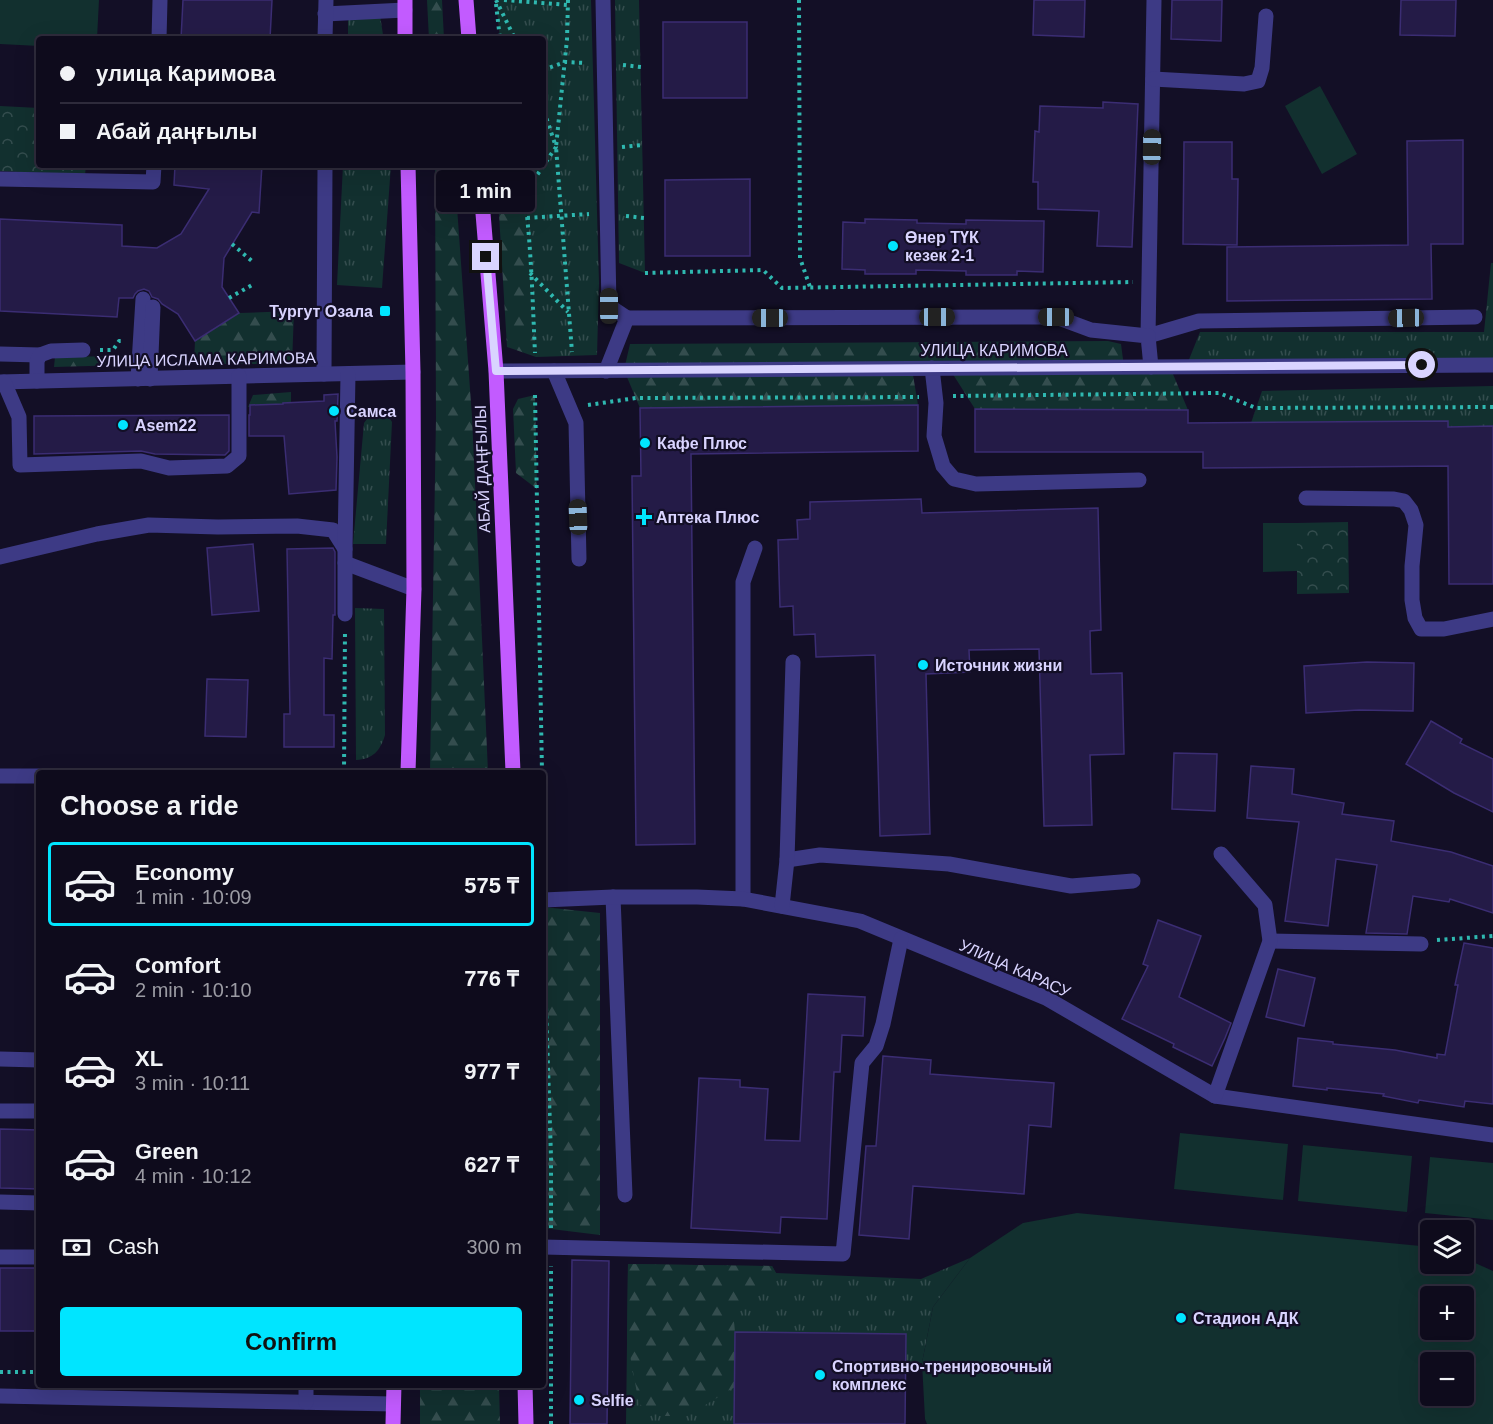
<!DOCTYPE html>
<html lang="en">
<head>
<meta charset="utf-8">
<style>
	body { margin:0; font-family:Arial,sans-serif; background:#171425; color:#f1f3f6; height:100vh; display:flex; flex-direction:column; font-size:22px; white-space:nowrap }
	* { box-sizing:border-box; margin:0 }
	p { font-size:20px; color:#9b9ba3 }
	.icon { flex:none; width:33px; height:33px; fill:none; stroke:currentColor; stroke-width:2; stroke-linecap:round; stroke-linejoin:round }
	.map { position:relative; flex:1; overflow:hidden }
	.sheet { position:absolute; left:36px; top:770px; width:510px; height:618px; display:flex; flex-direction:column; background:#0e0b1c; border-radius:6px; box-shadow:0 6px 24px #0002,0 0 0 2px #2e2b3b }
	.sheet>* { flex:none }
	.hud { position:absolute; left:36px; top:36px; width:510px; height:132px; border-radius:6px; box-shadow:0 6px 24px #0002,0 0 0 2px #2e2b3b; display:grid; align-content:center; height:132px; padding:0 24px; background:#0e0b1c }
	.tools { position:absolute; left:1420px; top:1220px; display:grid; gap:12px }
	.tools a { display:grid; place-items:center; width:54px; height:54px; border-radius:6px; background:#0e0b1c; box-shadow:0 6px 24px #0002,0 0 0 2px #2e2b3b; font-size:30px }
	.end { position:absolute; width:27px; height:27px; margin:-14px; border:8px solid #d9d4ff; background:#111; box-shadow:0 0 0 3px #111 }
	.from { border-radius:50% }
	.bubble { position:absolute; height:42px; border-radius:6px; background:#0e0b1c; box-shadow:0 6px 24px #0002,0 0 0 2px #2e2b3b; font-size:20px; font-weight:700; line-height:42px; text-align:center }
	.car { position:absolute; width:18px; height:36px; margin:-18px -9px; border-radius:8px; box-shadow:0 0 4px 2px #0007; background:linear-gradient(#222 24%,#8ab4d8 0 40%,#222 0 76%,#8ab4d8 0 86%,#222 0) }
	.hud b { display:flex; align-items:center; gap:21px; height:57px; font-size:22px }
	.hud b+b { border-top:2px solid #2e2b3b }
	.hud i { width:15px; height:15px; background:#f1f3f6 }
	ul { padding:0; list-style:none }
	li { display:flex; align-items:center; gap:18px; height:84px; margin:0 12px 9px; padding:0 12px; border:3px solid transparent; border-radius:6px }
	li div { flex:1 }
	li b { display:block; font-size:22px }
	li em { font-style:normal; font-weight:700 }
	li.active { border-color:#00e5ff }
	li>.icon { width:54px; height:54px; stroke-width:1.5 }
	h2 { padding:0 24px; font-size:27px; line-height:72px }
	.pay { display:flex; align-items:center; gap:15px; height:66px; padding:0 24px; font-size:22px }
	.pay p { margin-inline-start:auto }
	.primary-button { display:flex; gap:12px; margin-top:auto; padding:12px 24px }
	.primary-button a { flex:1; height:69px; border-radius:6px; background:#00e5ff; color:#111; font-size:24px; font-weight:700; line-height:69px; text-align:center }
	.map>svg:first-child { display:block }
	.grass { fill:url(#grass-tufts) }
	.forest { fill:url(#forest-firs) }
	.park { fill:url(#park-crowns) }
	.pitch { fill:#12302f; fill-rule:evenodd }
	.building { fill:#241b47; stroke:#3b2d73; stroke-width:1.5 }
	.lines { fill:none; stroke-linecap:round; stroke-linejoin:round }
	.path { stroke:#2fb8b0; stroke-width:4; stroke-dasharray:3 4.5; stroke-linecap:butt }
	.minor { stroke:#3d3a85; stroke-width:15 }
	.major { stroke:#c25bff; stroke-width:15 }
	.route { stroke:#d9d4ff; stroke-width:8 }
	.poi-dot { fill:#00e5ff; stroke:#130f26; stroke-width:2 }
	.labels { text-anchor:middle; stroke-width:4.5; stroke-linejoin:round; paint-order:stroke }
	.poi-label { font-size:16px; font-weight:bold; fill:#d9d4ff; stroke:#130f26; text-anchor:start }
	.street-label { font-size:16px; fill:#d9d4ff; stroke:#130f26 }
</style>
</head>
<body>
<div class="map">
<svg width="1493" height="1424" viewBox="0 0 1493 1424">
	<defs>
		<pattern id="grass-tufts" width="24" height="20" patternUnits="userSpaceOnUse" patternTransform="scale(1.5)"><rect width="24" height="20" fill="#12302f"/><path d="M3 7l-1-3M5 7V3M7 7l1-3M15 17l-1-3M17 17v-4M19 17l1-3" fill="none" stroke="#344d4e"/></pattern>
		<pattern id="forest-firs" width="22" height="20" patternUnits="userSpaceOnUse" patternTransform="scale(1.5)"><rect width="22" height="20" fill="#12302f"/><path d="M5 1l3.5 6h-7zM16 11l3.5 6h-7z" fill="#344d4e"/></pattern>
		<pattern id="park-crowns" width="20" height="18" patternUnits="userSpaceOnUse" patternTransform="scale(1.5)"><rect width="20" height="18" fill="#12302f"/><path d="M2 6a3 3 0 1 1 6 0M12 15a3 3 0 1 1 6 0" fill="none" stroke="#344d4e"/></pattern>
	</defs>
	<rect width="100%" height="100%" fill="#130f26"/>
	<g class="grass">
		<path d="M496 0H591L599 283 597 355 536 357C532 293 531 228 520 165H543V39H500Z"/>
		<polygon points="615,0 639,0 645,273 619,263"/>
		<polygon points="380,15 383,35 388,35 388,39 348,39 348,16"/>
		<polygon points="343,165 391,165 382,288 337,285"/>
		<polygon points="1491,263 1493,263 1493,365 1186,367 1200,332 1484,332"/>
		<polygon points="1493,386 1493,426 1448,427 1448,421 1251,423 1262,391"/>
		<polygon points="373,411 385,411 392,422 386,544 353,544 364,423"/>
		<path d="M355 608 384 609 385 735C380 751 373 759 356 760Z"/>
		<polygon points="970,1258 933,1307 922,1363 906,1363 906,1334 736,1332 734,1424 626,1424 628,1264 772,1266 776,1273 921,1279"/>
	</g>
	<g class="forest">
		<polygon points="427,0 442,0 444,39 429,39"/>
		<polygon points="435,165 454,165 472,417 488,772 430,772 436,418"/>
		<path d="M496 165H520C531 228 532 293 536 357L507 347Z"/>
		<polygon points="294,311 292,364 194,364 195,341 239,313"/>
		<polygon points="1108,341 1121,344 1124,367 1170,367 1188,410 975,409 949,368 912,369 918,405 640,408 624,370 630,344"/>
		<polygon points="125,356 125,365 54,367 55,357"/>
		<polygon points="291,392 291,403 248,407 253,395"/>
		<polygon points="535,395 537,489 516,473 513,409 518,399"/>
		<polygon points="543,907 600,913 600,1235 543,1228"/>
		<polygon points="628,1264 772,1266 776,1273 755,1300 738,1305 733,1311 735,1332 735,1387 687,1416 660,1416 639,1404 627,1339"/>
		<polygon points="420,1385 499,1385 500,1424 420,1424"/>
	</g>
	<g class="park">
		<polygon points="0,106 39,108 39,165 86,165 85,175 0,171"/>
		<polygon points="1348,522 1349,593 1297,594 1297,523"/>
	</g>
	<g class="pitch">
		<polygon points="0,0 99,0 97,39 39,39 39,46 0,44"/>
		<polygon points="1320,86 1357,154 1322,174 1285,106"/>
		<polygon points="1263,523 1297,523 1297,571 1263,572"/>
		<polygon points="1180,1133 1288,1144 1283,1200 1174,1189"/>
		<polygon points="1303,1145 1412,1156 1407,1212 1298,1201"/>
		<polygon points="1430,1157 1493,1163 1493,1220 1425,1213"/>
		<path d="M1077 1213 1431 1247V1263H1464V1258L1493 1271V1424H927L925 1419 922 1363 933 1307 970 1258 1023 1223ZM1431 1296H1464V1329H1431ZM1431 1362H1464V1395H1431Z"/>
	</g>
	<g class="building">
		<polygon points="183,0 272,0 270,39 181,39"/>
		<polygon points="1034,0 1085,0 1084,37 1033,35"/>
		<polygon points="1172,0 1222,0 1221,41 1171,39"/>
		<polygon points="1401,0 1456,0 1455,36 1400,35"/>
		<rect x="663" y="22" width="84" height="76"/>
		<polygon points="1103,102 1138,104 1132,247 1097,246 1099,211 1038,209 1038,182 1033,182 1035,131 1039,132 1040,106 1103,108"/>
		<polygon points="1463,140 1463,244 1431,244 1432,299 1227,301 1227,247 1408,245 1407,141"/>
		<polygon points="1184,142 1232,142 1232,179 1238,179 1237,245 1183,244"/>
		<polygon points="175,165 262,165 259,213 252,212 224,258 222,287 239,313 195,341 178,314 162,304 158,299 152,297 149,291 144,289 138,291 135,294 133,298 119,298 117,317 0,311 0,219 122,225 122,246 157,248 181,234 209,189 174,185"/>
		<polygon points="750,179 750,256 665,256 665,180"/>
		<polygon points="865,219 917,220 917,223 966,224 966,220 1044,221 1043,272 1017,271 1017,275 966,275 966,271 916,270 916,274 865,274 865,270 842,269 843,222 865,223"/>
		<polygon points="338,394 337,421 335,421 337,457 336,490 289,494 284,436 249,436 249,415 250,415 250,405 283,404 283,403 324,401 324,395"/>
		<polygon points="918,405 918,451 691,454 695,844 636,845 632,476 641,476 640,408"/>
		<polygon points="975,409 1188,410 1188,423 1448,421 1448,427 1493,426 1493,584 1449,584 1448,466 1203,468 1203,452 975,452"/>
		<polygon points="229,415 229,451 225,455 155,454 141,451 34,454 34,416"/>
		<polygon points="921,499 922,513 1098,508 1101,630 1090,631 1091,674 1122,673 1124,754 1090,755 1092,825 1044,826 1039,649 969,650 970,672 926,674 930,834 880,836 875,655 816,657 815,634 794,635 793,606 780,607 778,540 798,539 797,520 810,519 810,502"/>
		<polygon points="253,544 259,611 212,615 207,548"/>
		<polygon points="333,548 335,552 335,615 333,615 332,659 324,658 324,715 334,715 334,747 284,747 284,714 290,714 287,549"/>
		<polygon points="1367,662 1414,663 1413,711 1359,710 1306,713 1304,666"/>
		<polygon points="207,679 248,680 246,737 205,736"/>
		<polygon points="1431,721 1462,739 1460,743 1493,759 1493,812 1454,793 1406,764"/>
		<polygon points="1174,753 1217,754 1215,811 1172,809"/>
		<polygon points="1251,766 1294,769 1292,794 1344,803 1342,814 1394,821 1391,841 1451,852 1493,866 1493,913 1450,899 1449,902 1413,896 1407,934 1366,933 1377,865 1336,859 1328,926 1285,921 1299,822 1247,818"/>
		<polygon points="1158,920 1201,936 1179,997 1231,1023 1225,1038 1212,1066 1173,1047 1174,1044 1122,1019 1148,966 1143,964"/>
		<polygon points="1464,943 1493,948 1493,1104 1465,1101 1464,1107 1419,1100 1418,1103 1383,1096 1384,1094 1327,1088 1327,1090 1293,1086 1298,1038 1333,1042 1333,1044 1395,1050 1437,1058 1437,1054 1445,1055 1458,985 1455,985"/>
		<polygon points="1278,969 1315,978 1304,1026 1266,1017"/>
		<polygon points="808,994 865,997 863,1036 842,1035 840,1072 834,1072 827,1219 781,1217 780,1233 691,1228 699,1078 740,1080 740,1087 768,1089 765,1140 800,1141"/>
		<polygon points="883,1056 931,1060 930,1074 1054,1083 1051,1127 1029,1125 1024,1194 913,1186 909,1239 859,1235 866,1146 876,1146"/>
		<polygon points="0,1129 39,1130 39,1189 0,1188"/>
		<polygon points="572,1260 609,1261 607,1424 570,1424"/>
		<rect x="0" y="1268" width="39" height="63"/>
		<polygon points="735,1332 906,1334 905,1424 734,1424"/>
	</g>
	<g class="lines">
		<g class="path">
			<polyline points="496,0 515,39"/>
			<polyline points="504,0 568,5"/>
			<polyline points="568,0 567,39 556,147 572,352"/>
			<polyline points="799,0 800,258 810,287"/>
			<polyline points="496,4 500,39"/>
			<polyline points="623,65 641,67"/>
			<polyline points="543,70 565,62 586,63"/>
			<polyline points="622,147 643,145"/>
			<path d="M520 165C531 227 532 290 535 353"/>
			<polyline points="525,193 556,147 543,108"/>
			<polyline points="626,216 644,218"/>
			<polyline points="527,218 589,214"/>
			<polyline points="232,244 253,262"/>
			<polyline points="530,273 568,312"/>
			<polyline points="645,273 763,270 782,288 1133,282"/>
			<polyline points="229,298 252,285"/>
			<polyline points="100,350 113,350 119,341 123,341"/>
			<polyline points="535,395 542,772"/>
			<polyline points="953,396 1219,393 1256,408 1493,407"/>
			<polyline points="588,405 636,398 919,397"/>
			<polyline points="344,772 345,630"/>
			<polyline points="543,832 544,883"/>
			<polyline points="543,918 551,1156 551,1228"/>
			<polyline points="1437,940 1493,936"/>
			<polyline points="0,1372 39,1372"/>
			<polyline points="551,1424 551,1266"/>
		</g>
		<g class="minor">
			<polyline points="603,0 609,306 627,318"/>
			<polyline points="1154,0 1148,336 1199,321 1475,317"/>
			<polyline points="325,14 405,10"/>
			<polyline points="159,39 160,0"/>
			<polyline points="325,39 326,0"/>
			<polyline points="1153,79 1244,84 1258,81 1262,68 1266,16"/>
			<polyline points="0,179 153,182 154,165"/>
			<polyline points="0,354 40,355"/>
			<polyline points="932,368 936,403 934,436 943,466 954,479 976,484 1139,480"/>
			<polyline points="496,371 1493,365"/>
			<polyline points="554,371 576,423 579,559"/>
			<polyline points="606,371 627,318 1056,317 1091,330 1148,336 1151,367"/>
			<polyline points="324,374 325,165"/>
			<polyline points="138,379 143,299"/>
			<polyline points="150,379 153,307"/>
			<polyline points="37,381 37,361 40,355 51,351 83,350"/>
			<polyline points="0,382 413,372"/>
			<polyline points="4,382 19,417 20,465 141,461 169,468 227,466 239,456 239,376"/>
			<polyline points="1306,498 1394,499 1404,501 1411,510 1416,525 1412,566 1412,600 1415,618 1421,629 1444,629 1493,619"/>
			<polyline points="0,557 97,534 149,525 218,527 297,526 333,530 345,549"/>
			<polyline points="345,563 414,589"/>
			<polyline points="345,614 345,549 348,374"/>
			<polyline points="0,776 39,776"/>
			<polyline points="787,860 820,855 949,864 1071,886 1133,881"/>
			<polyline points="613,897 625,1195"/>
			<polyline points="743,899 743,582 755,548"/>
			<polyline points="543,900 613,897 697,897 743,899 860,921 1046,998 1215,1096 1493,1135"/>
			<polyline points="782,906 787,860 793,662"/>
			<polyline points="1270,941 1421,944"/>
			<polyline points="0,1059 39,1060"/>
			<polyline points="1215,1096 1270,941 1265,905 1221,854"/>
			<polyline points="0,1111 39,1111"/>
			<polyline points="0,1202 39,1203"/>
			<polyline points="543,1247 843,1254 862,1063 876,1046 883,1024 901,939"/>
			<polyline points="0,1257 39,1257"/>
			<polyline points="0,1396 393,1404"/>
			<polyline points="306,1402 306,1384"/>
		</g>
		<g class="major">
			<polyline points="405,0 405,39"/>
			<polyline points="466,0 469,39"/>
			<polyline points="479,165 496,371 513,772"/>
			<polyline points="408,772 414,589 413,372 408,165"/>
			<polyline points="525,1384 526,1424"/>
			<polyline points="393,1424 394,1384"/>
		</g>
	</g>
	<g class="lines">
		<polyline class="route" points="486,257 496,371 1422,365"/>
	</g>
	<g class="poi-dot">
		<circle cx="893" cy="246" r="6"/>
		<rect x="379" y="305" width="12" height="12" rx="3"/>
		<circle cx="334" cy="411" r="6"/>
		<circle cx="123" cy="425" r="6"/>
		<circle cx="645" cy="443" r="6"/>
		<path d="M641 508h6v6h6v6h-6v6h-6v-6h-6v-6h6z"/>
		<circle cx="923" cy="665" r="6"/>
		<circle cx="1181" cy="1318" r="6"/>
		<circle cx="820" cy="1375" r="6"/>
		<circle cx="579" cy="1400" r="6"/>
	</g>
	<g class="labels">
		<g class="poi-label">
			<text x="905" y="243">Өнер ТҮК<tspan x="905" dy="18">кезек 2-1</tspan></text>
			<text x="373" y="317" text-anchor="end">Тургут Озала</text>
			<text x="346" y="417">Самса</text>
			<text x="135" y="431">Asem22</text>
			<text x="657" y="449">Кафе Плюс</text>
			<text x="656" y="523">Аптека Плюс</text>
			<text x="935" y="671">Источник жизни</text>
			<text x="1193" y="1324">Стадион АДК</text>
			<text x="832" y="1372">Спортивно-тренировочный<tspan x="832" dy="18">комплекс</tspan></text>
			<text x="591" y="1406">Selfie</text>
		</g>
		<g class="street-label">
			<text x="994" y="356">УЛИЦА КАРИМОВА</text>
			<text transform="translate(206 359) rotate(-1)" y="6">УЛИЦА ИСЛАМА КАРИМОВА</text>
			<text transform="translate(482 469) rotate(-92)" y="6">АБАЙ ДАҢҒЫЛЫ</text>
			<text transform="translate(1015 968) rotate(24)" y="6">УЛИЦА КАРАСУ</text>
		</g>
	</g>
</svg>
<div class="tools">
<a><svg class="icon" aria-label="layers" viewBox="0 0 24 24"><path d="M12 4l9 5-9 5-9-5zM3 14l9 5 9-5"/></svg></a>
<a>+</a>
<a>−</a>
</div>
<i class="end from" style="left:1422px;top:365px"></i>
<i class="end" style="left:486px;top:257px"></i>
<div class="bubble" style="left:436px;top:170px;width:99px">1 min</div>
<i class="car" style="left:1152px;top:147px;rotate:1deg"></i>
<i class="car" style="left:609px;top:306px;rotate:0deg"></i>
<i class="car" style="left:937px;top:317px;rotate:90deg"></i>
<i class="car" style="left:1056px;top:317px;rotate:270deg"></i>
<i class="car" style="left:770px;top:318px;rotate:270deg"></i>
<i class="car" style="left:1406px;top:318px;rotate:269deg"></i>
<i class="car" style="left:578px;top:517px;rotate:358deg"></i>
<div class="hud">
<b><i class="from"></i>улица Каримова</b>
<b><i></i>Абай даңғылы</b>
</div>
<section class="sheet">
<h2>Choose a ride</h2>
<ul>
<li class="active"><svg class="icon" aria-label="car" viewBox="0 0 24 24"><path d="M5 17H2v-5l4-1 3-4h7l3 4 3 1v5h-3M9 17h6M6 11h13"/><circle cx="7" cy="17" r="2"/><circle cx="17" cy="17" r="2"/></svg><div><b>Economy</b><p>1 min · 10:09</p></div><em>575 ₸</em></li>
<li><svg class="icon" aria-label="car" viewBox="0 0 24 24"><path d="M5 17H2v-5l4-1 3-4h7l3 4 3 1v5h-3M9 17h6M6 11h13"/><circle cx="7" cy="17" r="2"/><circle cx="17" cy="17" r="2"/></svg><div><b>Comfort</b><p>2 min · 10:10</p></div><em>776 ₸</em></li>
<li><svg class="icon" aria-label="car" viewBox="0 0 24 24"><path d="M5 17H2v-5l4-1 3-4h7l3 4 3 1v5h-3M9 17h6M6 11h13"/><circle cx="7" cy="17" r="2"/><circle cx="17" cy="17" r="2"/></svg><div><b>XL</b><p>3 min · 10:11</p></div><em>977 ₸</em></li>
<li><svg class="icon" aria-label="car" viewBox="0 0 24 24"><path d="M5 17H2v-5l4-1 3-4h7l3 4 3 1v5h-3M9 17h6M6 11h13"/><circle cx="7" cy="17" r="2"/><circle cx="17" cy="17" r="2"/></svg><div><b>Green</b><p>4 min · 10:12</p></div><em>627 ₸</em></li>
</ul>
<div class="pay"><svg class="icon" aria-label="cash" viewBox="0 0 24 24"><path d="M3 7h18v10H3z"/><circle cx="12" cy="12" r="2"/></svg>Cash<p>300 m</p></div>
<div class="primary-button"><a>Confirm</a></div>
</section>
</div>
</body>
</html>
